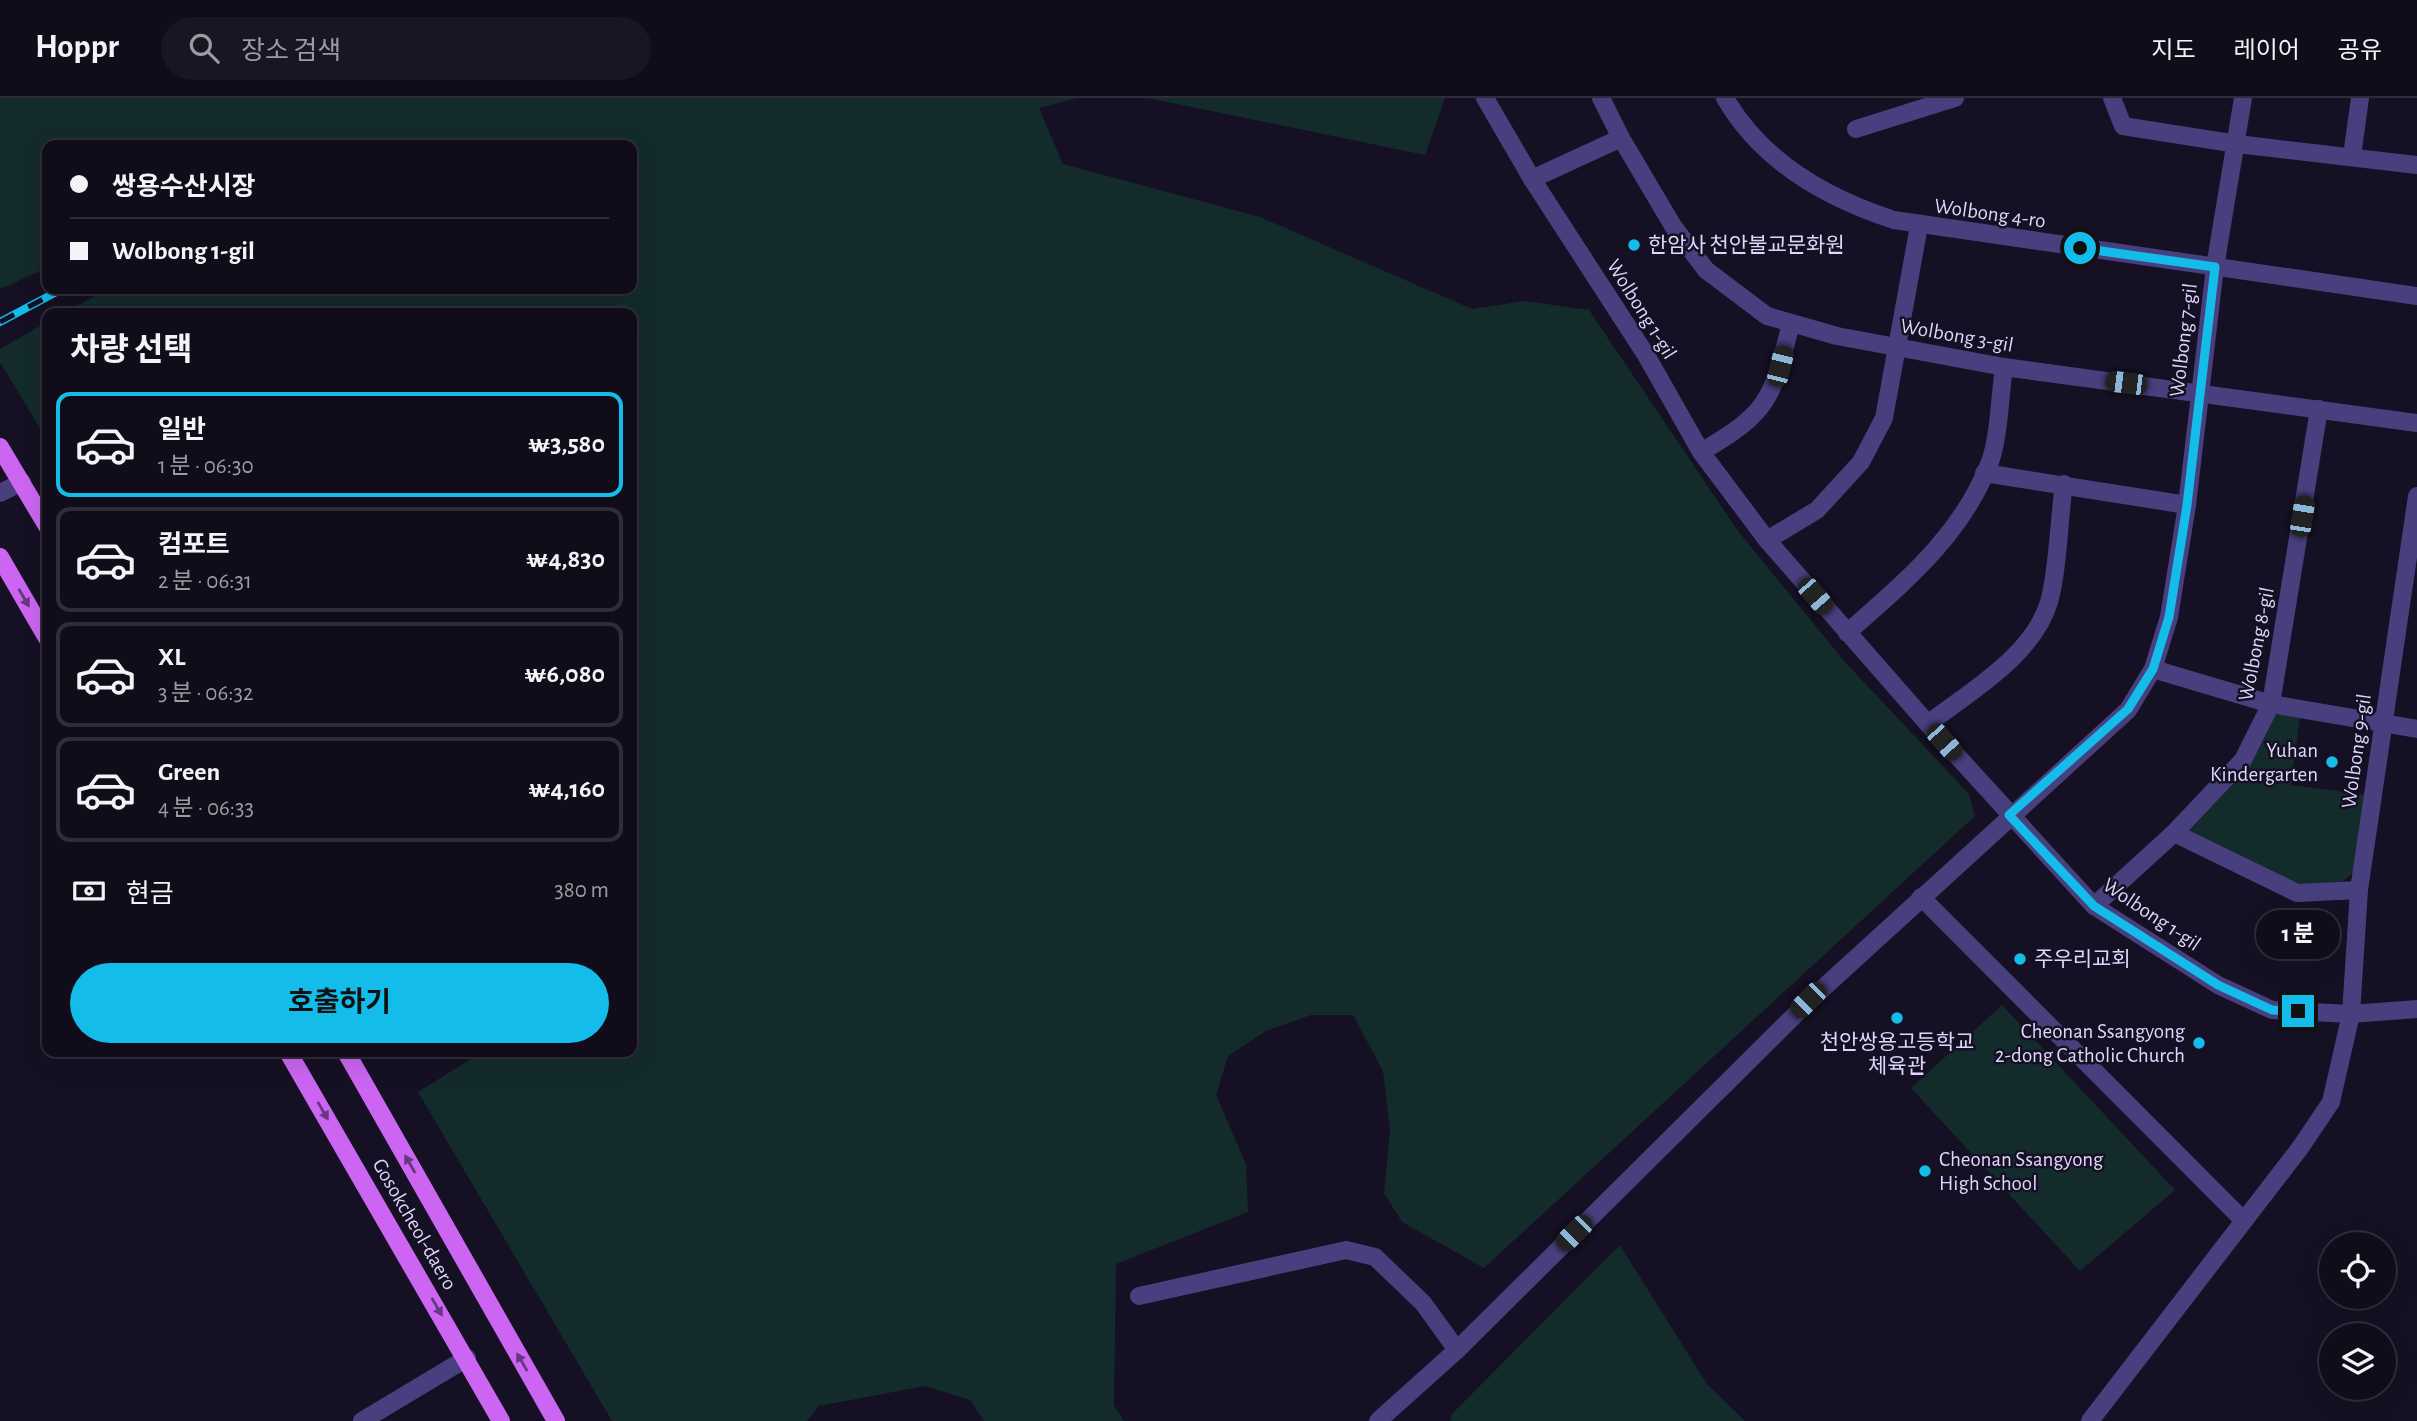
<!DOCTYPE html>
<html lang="ko">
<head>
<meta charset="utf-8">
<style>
	body { margin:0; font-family:"Alegreya Sans","Noto Sans KR",sans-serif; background:#191523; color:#f1f3f6; height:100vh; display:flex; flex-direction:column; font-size:26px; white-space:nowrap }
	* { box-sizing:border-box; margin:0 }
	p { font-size:23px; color:#9c9ba2 }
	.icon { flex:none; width:38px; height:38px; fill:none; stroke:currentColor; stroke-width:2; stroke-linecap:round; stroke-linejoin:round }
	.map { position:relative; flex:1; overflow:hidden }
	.drawer { position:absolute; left:42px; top:210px; width:595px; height:749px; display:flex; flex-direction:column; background:#100c1a; border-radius:14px; box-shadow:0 7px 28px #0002,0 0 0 2px #302c39 }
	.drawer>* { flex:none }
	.top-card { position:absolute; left:42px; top:42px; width:595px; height:154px; border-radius:14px; box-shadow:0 7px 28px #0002,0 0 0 2px #302c39; display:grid; align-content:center; height:154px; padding:0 28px; background:#100c1a }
	.tools { position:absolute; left:2319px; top:1134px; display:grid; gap:14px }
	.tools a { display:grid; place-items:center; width:77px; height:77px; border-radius:50%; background:#100c1a; box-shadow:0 7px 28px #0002,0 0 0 2px #302c39; font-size:35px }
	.end { position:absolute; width:32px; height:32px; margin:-16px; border:9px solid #14bde9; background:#111; box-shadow:0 0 0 4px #111 }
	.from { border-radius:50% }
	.bubble { position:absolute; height:49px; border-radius:24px; background:#100c1a; box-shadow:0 7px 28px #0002,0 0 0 2px #302c39; font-size:23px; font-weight:700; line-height:49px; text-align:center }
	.car { position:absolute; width:21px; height:42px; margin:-21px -10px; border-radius:9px; box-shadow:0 0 5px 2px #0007; background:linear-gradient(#222 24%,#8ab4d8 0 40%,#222 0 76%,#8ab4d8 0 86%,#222 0) }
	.top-card b { display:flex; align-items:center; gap:24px; height:66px; font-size:26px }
	.top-card b+b { border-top:2px solid #302c39 }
	.top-card i { width:18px; height:18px; background:#f1f3f6 }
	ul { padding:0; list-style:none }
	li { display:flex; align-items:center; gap:21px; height:105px; margin:0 14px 10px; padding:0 14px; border:4px solid #302c39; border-radius:14px }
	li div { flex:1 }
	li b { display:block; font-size:26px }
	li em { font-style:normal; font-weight:700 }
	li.active { border-color:#14bde9 }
	li>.icon { width:63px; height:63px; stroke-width:1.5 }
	h2 { padding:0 28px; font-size:32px; line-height:84px }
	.pay { display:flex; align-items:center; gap:18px; height:77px; padding:0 28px; font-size:26px }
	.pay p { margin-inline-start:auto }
	.cta { display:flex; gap:14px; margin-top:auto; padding:14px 28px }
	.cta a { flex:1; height:80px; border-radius:42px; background:#14bde9; color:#111; font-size:28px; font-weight:700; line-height:80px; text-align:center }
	header { display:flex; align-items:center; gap:42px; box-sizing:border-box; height:98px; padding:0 35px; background:#100c1a; border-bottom:2px solid #302c39 }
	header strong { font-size:33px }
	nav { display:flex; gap:38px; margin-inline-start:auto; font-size:24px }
	.search { width:490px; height:63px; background:#191523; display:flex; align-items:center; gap:18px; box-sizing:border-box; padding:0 24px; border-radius:38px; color:#9c9ba2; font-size:26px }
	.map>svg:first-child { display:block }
	.green { fill:#142b2c }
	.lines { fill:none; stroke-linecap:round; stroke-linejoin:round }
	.minor { stroke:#483f7e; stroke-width:18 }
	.major { stroke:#cc66f2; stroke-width:18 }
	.rail-casing { stroke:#14bde9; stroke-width:8 }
	.rail { stroke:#151023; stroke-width:5; stroke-dasharray:16; stroke-linecap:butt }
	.oneway { fill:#673780 }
	.route { stroke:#14bde9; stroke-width:9 }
	.poi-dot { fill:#14bde9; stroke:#151023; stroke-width:2.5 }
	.labels { text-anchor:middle; stroke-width:5; stroke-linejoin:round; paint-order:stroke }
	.street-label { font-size:21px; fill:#ded6fb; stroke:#151023 }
	.poi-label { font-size:21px; fill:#ded6fb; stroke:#151023; text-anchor:start }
</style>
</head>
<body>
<header>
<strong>Hoppr</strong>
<div class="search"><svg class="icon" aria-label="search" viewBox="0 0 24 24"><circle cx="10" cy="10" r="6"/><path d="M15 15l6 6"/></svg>장소 검색</div>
<nav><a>지도</a><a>레이어</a><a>공유</a></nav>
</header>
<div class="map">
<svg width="2417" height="1323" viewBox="0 0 2417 1323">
	<rect width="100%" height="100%" fill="#151023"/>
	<g class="green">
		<polygon points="0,0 1077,0 1039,10 1063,66 1260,119 1472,211 1525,203 1589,212 1738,433 1845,564 1969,696 1975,718 1484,1170 1402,1124 1384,1095 1390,1032 1383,973 1353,917 1311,917 1266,933 1228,958 1216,997 1246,1066 1248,1114 1116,1166 1114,1307 1124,1323 984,1323 970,1302 925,1288 819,1308 807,1323 612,1323 418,994 482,954 632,954 632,215 64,215 108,191 632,191 632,47 47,47 47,170 0,191"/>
		<polygon points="1148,0 1445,0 1425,57"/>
		<polygon points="47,224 47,342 0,264 0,251"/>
		<polygon points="2273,613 2300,618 2291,687 2367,697 2356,773 2338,787 2298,790 2190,735 2188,729"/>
		<polygon points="2002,907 2175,1092 2080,1173 1911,990"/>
		<polygon points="1620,1147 1707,1286 1745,1323 1451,1323 1450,1318"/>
	</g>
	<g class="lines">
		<g class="minor">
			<polyline points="1485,0 1532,81 1646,257 1701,354 1767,442 1928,626 2094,808 2218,887 2272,912 2351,916 2417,911"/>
			<polyline points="1601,0 1621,40 1673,128 1706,172 1767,218 1837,238 2004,269 2417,325"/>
			<path d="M1725 0C1762 64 1826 100 1894 122L2417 198"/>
			<polyline points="2112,0 2123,28 2237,46 2417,67"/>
			<polyline points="1856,31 1955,0"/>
			<polyline points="2352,58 2360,0"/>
			<polyline points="1532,81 1621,40"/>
			<path d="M1701 354C1770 314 1772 301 1791 225"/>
			<polyline points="1984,375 2187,407"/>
			<polyline points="0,395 22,384"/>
			<polyline points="1767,442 1817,412 1861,364 1884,320 1919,128"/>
			<path d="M1847 535C1904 484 1961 439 1990 364 1999 339 2000 297 2004 269"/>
			<polyline points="2153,571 2271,606 2417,631"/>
			<path d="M1928 626C1969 594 2033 558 2049 504 2058 473 2059 420 2064 386"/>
			<polyline points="2174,735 2297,795 2359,792"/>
			<polyline points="1921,799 2244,1123"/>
			<polyline points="2094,808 2174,735 2243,662 2271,606 2319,311"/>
			<polyline points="1139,1198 1346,1152 1375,1159 1423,1205 1457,1252"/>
			<polyline points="362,1323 467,1260"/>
			<polyline points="1378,1323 1457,1252 1809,903 2128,612 2153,571 2169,519 2187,407 2215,169 2243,0"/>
			<polyline points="2090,1323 2300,1050 2331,1004 2351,916 2359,792 2417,398"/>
		</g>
		<g class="major">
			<polyline points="0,349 47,428"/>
			<polyline points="0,459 47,540"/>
			<polyline points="288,954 501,1323"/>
			<polyline points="346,954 556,1323"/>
		</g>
		<g class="rail-casing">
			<polyline id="rail" points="0,224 62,191"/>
		</g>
		<use href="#rail" class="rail"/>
	</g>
	<defs><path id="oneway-solid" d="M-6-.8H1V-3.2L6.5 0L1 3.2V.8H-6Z" transform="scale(1.75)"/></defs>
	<g class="oneway">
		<use href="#oneway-solid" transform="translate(24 500) rotate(60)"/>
		<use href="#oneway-solid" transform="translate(323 1013) rotate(60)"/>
		<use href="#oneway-solid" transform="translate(410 1066) rotate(-120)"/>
		<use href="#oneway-solid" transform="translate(437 1209) rotate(60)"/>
		<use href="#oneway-solid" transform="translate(522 1264) rotate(-120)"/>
	</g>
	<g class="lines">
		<polyline class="route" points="2080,150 2215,169 2187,407 2169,519 2153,571 2128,611 2009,717 2094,808 2218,887 2272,912 2298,913"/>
	</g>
	<g class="poi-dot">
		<circle cx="1634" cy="147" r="7"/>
		<circle cx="2332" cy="664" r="7"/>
		<circle cx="2020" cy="861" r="7"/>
		<circle cx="1897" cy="920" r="7"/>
		<circle cx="2199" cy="945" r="7"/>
		<circle cx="1925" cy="1073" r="7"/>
	</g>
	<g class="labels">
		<g class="street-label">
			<text transform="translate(1990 115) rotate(8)" y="7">Wolbong 4-ro</text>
			<text transform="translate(1642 211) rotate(58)" y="7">Wolbong 1-gil</text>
			<text transform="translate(1957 237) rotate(10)" y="7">Wolbong 3-gil</text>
			<text transform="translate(2183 242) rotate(-83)" y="7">Wolbong 7-gil</text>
			<text transform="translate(2256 546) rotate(-79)" y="7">Wolbong 8-gil</text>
			<text transform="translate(2356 653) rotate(-82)" y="7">Wolbong 9-gil</text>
			<text transform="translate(2152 816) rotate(34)" y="7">Wolbong 1-gil</text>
			<text transform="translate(415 1126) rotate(60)" y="7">Gosokcheol-daero</text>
		</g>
		<g class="poi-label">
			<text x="1648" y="154">한암사 천안불교문화원</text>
			<text x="2318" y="659" text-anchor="end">Yuhan<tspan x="2318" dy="24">Kindergarten</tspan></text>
			<text x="2034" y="868">주우리교회</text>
			<text x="2185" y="940" text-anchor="end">Cheonan Ssangyong<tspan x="2185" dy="24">2-dong Catholic Church</tspan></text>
			<text x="1897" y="951" text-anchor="middle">천안쌍용고등학교<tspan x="1897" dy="24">체육관</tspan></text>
			<text x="1939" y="1068">Cheonan Ssangyong<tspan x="1939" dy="24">High School</tspan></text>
		</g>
	</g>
</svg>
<div class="tools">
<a><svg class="icon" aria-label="locate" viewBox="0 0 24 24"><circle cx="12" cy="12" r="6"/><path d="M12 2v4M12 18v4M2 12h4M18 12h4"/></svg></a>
<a><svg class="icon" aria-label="layers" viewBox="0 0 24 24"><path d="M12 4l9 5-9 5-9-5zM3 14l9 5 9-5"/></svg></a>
</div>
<i class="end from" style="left:2080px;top:150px"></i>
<i class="end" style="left:2298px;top:913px"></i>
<div class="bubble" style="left:2256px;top:812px;width:84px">1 분</div>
<i class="car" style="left:1780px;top:268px;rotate:14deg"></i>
<i class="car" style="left:2126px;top:285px;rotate:277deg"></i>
<i class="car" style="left:2302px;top:418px;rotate:9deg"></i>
<i class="car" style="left:1815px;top:498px;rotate:139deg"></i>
<i class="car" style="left:1944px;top:644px;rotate:138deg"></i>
<i class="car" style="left:1808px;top:902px;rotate:225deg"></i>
<i class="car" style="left:1574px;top:1135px;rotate:225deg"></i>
<div class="top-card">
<b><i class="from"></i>쌍용수산시장</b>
<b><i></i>Wolbong 1-gil</b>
</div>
<section class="drawer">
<h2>차량 선택</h2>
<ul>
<li class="active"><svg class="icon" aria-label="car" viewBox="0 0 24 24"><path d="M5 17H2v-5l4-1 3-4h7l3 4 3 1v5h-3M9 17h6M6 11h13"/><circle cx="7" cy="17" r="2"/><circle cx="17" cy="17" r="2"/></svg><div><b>일반</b><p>1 분 · 06:30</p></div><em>₩3,580</em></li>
<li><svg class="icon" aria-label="car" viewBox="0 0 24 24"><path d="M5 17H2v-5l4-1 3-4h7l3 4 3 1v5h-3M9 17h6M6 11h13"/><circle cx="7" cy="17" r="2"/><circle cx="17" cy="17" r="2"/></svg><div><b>컴포트</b><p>2 분 · 06:31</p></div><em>₩4,830</em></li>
<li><svg class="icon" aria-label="car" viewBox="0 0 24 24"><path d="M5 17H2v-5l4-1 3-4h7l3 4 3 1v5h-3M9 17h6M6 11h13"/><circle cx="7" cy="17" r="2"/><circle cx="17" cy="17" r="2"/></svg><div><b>XL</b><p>3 분 · 06:32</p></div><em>₩6,080</em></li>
<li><svg class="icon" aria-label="car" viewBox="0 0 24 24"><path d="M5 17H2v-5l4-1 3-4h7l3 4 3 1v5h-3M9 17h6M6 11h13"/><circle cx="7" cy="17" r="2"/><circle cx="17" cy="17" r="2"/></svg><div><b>Green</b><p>4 분 · 06:33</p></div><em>₩4,160</em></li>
</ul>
<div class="pay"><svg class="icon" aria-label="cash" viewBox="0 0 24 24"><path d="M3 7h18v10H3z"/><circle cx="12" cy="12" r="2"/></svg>현금<p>380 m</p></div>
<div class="cta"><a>호출하기</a></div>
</section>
</div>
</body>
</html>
